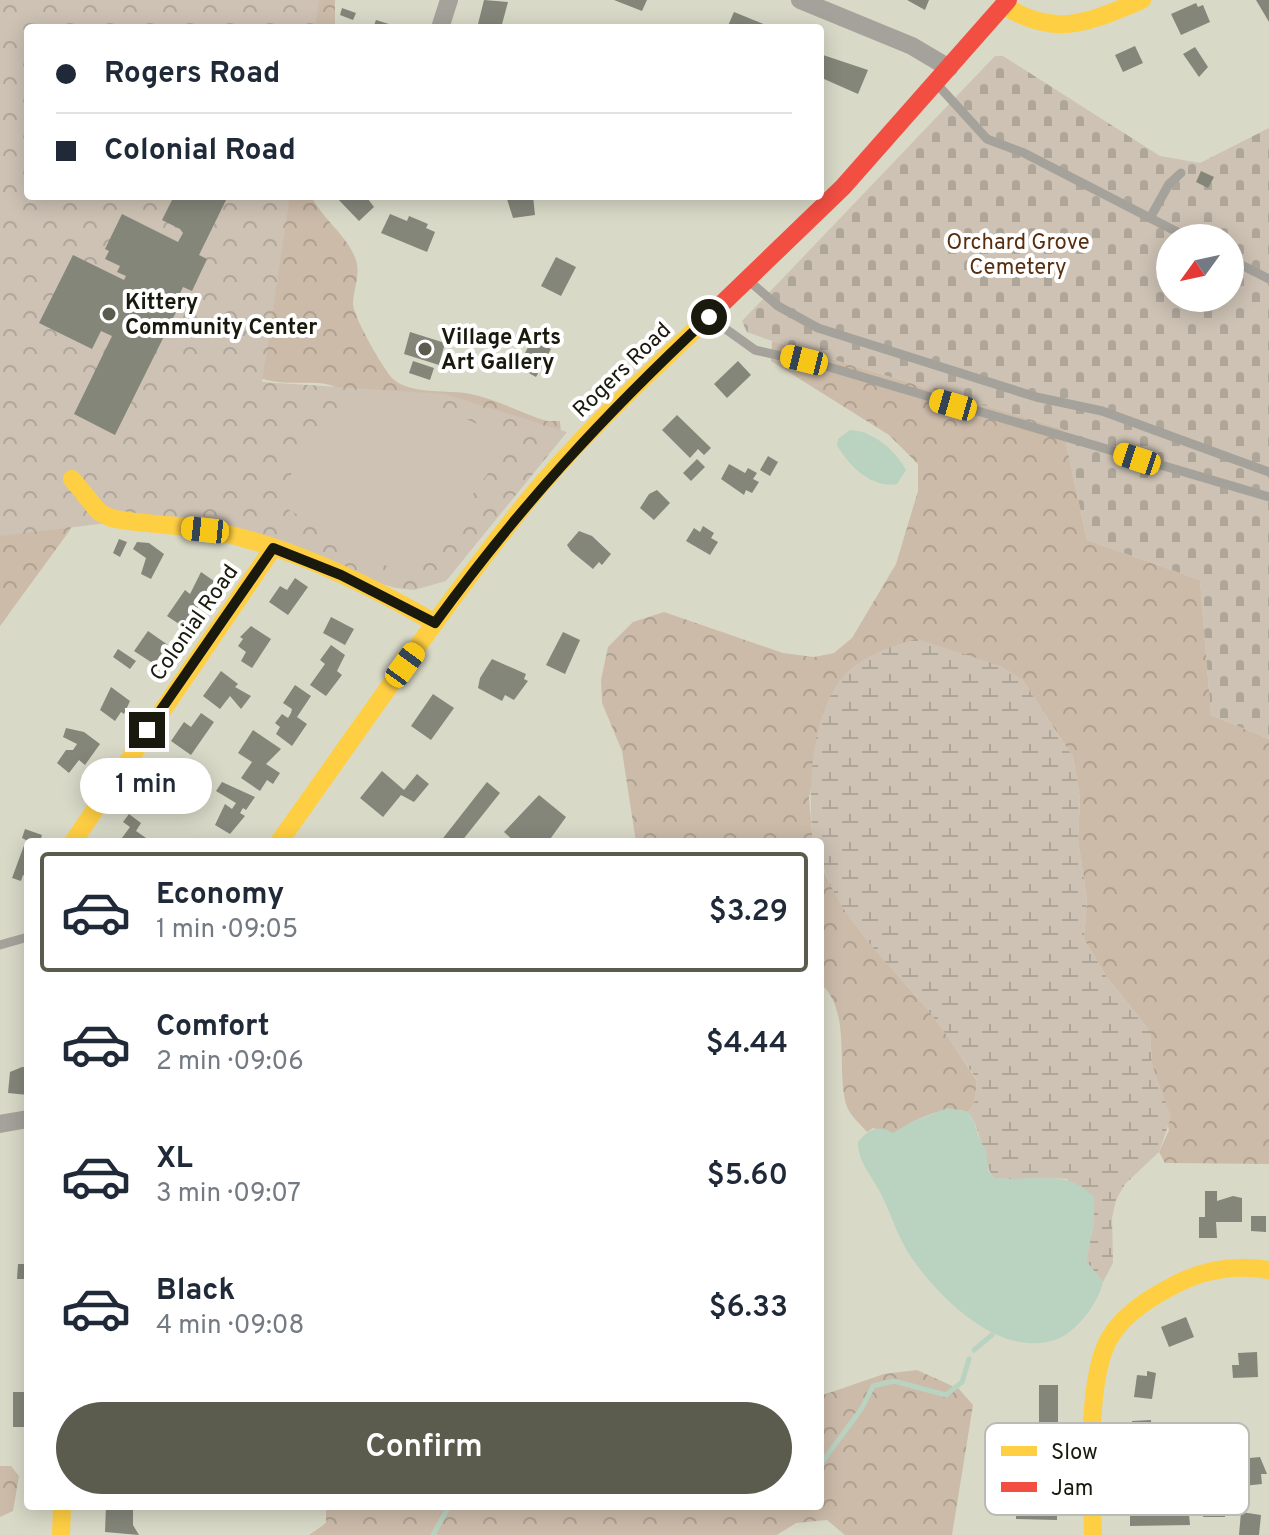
<!DOCTYPE html>
<html lang="en">
<head>
<meta charset="utf-8">
<style>
	body { margin:0; font-family:Overpass,sans-serif; background:#f6f6f7; color:#1f2937; height:100vh; display:flex; flex-direction:column; font-size:30px; white-space:nowrap }
	* { box-sizing:border-box; margin:0 }
	p { font-size:26px; color:#747a83 }
	.icon { flex:none; width:44px; height:44px; fill:none; stroke:currentColor; stroke-width:2; stroke-linecap:round; stroke-linejoin:round }
	.map { position:relative; flex:1; overflow:hidden }
	.sheet { position:absolute; left:24px; top:838px; width:800px; height:672px; display:flex; flex-direction:column; background:#fff; border-radius:8px; box-shadow:0 4px 20px #0003 }
	.sheet>* { flex:none }
	.top-card { position:absolute; left:24px; top:24px; width:800px; height:176px; border-radius:8px; box-shadow:0 4px 20px #0003; display:grid; align-content:center; height:176px; padding:0 32px; background:#fff }
	.needle { width:52px; rotate:237deg }
	.fabs { position:absolute; left:1156px; top:224px; display:grid; gap:16px }
	.fabs a { display:grid; place-items:center; width:88px; height:88px; border-radius:50%; background:#fff; box-shadow:0 4px 20px #0003; font-size:40px }
	.end { position:absolute; width:36px; height:36px; margin:-18px; border:10px solid #19190d; background:#fff; box-shadow:0 0 0 4px #fff }
	.from { border-radius:50% }
	.bubble { position:absolute; height:56px; border-radius:28px; background:#fff; box-shadow:0 4px 20px #0003; font-size:26px; font-weight:600; line-height:56px; text-align:center }
	.car { position:absolute; width:24px; height:48px; margin:-24px -12px; border-radius:10px; box-shadow:0 0 6px 2px #0007; background:linear-gradient(#f5c518 24%,#345 0 40%,#f5c518 0 76%,#345 0 86%,#f5c518 0) }
	.top-card b { display:flex; align-items:center; gap:28px; height:76px; font-size:30px }
	.top-card b+b { border-top:2px solid #e0e1e3 }
	.top-card i { width:20px; height:20px; background:#1f2937 }
	ul { padding:14px 0 0; list-style:none }
	li { display:flex; align-items:center; gap:24px; height:120px; margin:0 16px 12px; padding:0 16px; border:4px solid transparent; border-radius:8px }
	li div { flex:1 }
	li b { display:block; font-size:30px }
	li em { font-style:normal; font-weight:600 }
	li.active { border-color:#5c5c4e }
	li>.icon { width:72px; height:72px; stroke-width:1.5 }
	.button { display:flex; gap:16px; margin-top:auto; padding:16px 32px }
	.button a { flex:1; height:92px; border-radius:48px; background:#5c5c4e; color:#fff; font-size:32px; font-weight:600; line-height:92px; text-align:center }
	.map>svg:first-child { display:block }
	.forest { fill:url(#forest-crowns) }
	.wetland { fill:url(#wetland-marsh) }
	.cemetery { fill:url(#cemetery-stones); fill-rule:evenodd }
	.park { fill:url(#park-crowns) }
	.pitch { fill:#cdc2b4 }
	.water { fill:#bad2c0 }
	.lines { fill:none; stroke-linecap:round; stroke-linejoin:round }
	.stream { stroke:#bad2c0; stroke-width:5 }
	.building { fill:#84867a }
	.lane { stroke:#a4a29a; stroke-width:9 }
	.street { stroke:#a4a29a; stroke-width:18 }
	.slow { stroke:#ffcf43; stroke-width:18 }
	.jam { stroke:#f24e42; stroke-width:18 }
	.route { stroke:#19190d; stroke-width:10 }
	.poi-dot { fill:#5c5c4e; stroke:#fff; stroke-width:3 }
	.labels { text-anchor:middle; stroke-width:8; stroke-linejoin:round; paint-order:stroke }
	.park-label { font-size:22px; fill:#582e0e; stroke:#fff }
	.poi-label { font-size:22px; font-weight:bold; fill:#19190d; stroke:#fff; text-anchor:start }
	.street-label { font-size:22px; fill:#19190d; stroke:#fff }
	.key { fill:#fff; stroke:#babab6; stroke-width:2 }
	.key-label { font-size:22px; fill:#19190d }
</style>
</head>
<body>
<div class="map">
<svg width="1269" height="1535" viewBox="0 0 1269 1535">
	<defs>
		<pattern id="forest-crowns" width="20" height="18" patternUnits="userSpaceOnUse" patternTransform="scale(2)"><rect width="20" height="18" fill="#ccbba9"/><path d="M2 6a3 3 0 1 1 6 0M12 15a3 3 0 1 1 6 0" fill="none" stroke="#afa090"/></pattern>
		<pattern id="wetland-marsh" width="20" height="14" patternUnits="userSpaceOnUse" patternTransform="scale(2)"><rect width="20" height="14" fill="#cdc2b4"/><path d="M1 5h8M5 5V1M11 12h8M15 12V8" fill="none" stroke="#afa69a"/></pattern>
		<pattern id="cemetery-stones" width="16" height="16" patternUnits="userSpaceOnUse" patternTransform="scale(2)"><rect width="16" height="16" fill="#cdc2b4"/><path d="M2 7V4a2 2 0 0 1 4 0v3zM10 15v-3a2 2 0 0 1 4 0v3z" fill="#afa69a"/></pattern>
		<pattern id="park-crowns" width="20" height="18" patternUnits="userSpaceOnUse" patternTransform="scale(2)"><rect width="20" height="18" fill="#cdc2b4"/><path d="M2 6a3 3 0 1 1 6 0M12 15a3 3 0 1 1 6 0" fill="none" stroke="#afa69a"/></pattern>
	</defs>
	<rect width="100%" height="100%" fill="#d9d9c8"/>
	<g class="forest">
		<polygon points="237,0 335,0 335,28 286,28"/>
		<path d="M288 196H311C323 219 344 233 354 255 362 271 354 287 353 303 352 315 384 370 393 379 409 394 444 390 465 393 492 397 521 413 547 421H560L561 433 335 387C320 378 282 388 258 377Z"/>
		<polygon points="772,341 1063,429 1087,540 1200,580 1211,715 1269,739 1269,1164 1165,1163 1159,1152 1169,1130 1152,1064 1150,1031 1106,976 1084,939 1087,899 1078,840 1080,799 1073,757 1022,679 826,709 809,798 813,842 636,842 622,751 602,703 601,680 608,647 633,622 664,612 783,653 814,657 834,653 852,638 896,564 918,491 918,464 889,435 771,361"/>
		<polygon points="0,409 75,509 70,530 0,626"/>
		<path d="M820 861C841 918 889 964 928 1010 946 1032 961 1057 977 1081L974 1104 968 1112C942 1104 915 1120 893 1134L873 1128 867 1132C861 1125 850 1115 847 1107 835 1072 853 1011 820 983Z"/>
		<polygon points="917,1370 959,1389 973,1405 952,1535 845,1535 827,1520 796,1523 777,1535 309,1535 326,1523 326,1506 820,1506 820,1396 884,1374"/>
		<polygon points="0,1466 11,1466 19,1476 13,1511 0,1517"/>
	</g>
	<path class="wetland" d="M917 639 1001 666 1022 679 1073 757 1080 799 1078 840 1087 899 1084 939 1106 976 1150 1031 1152 1064 1171 1117 1159 1152 1125 1184 1116 1200 1112 1218 1113 1263 1103 1282 1086 1261 1094 1223 1067 1179C1042 1176 1019 1181 994 1178 981 1161 983 1131 968 1112L974 1104 977 1080C962 1058 948 1036 931 1014 895 967 820 905 820 842H813C808 792 809 722 841 679 858 657 891 646 917 639Z"/>
	<path class="cemetery" d="M995 56H1003L1160 156 1200 163 1269 128V739L1211 715 1200 580 1087 540 1063 429 772 341 747 332 742 321ZM1170 238H1230V298H1170Z"/>
	<polygon class="park" points="0,0 319,0 315,28 28,28 28,196 290,196 262,382 445,394 567,432 446,581 414,590 396,588 149,518 0,536"/>
	<path class="pitch" d="M388 394 418 397 512 440 414 576 406 577 277 503C301 451 328 404 388 394Z"/>
	<g class="water">
		<path d="M850 430C873 431 895 450 906 470L897 484C872 489 848 465 837 445L838 439Z"/>
		<path d="M948 1108 968 1112C977 1123 977 1141 986 1149L988 1171 994 1178C1029 1182 1067 1167 1094 1197V1223L1086 1261 1103 1282C1099 1301 1079 1329 1060 1338 1003 1362 941 1300 911 1257 898 1238 892 1216 882 1196 873 1177 858 1163 858 1142 869 1129 878 1124 893 1133L911 1122Z"/>
	</g>
	<g class="lines">
		<g class="stream">
			<polyline points="974,1350 992,1335"/>
			<polyline points="820,1465 862,1408 873,1386 894,1381 946,1395 962,1382 969,1359"/>
			<polyline points="433,1535 449,1506"/>
		</g>
	</g>
	<g class="building">
		<polygon points="484,0 508,2 501,28 477,28"/>
		<polygon points="614,0 647,0 642,11"/>
		<polygon points="907,0 929,0 925,10"/>
		<polygon points="1256,0 1269,0 1269,22"/>
		<polygon points="1196,3 1198,7 1203,5 1210,22 1181,35 1171,14"/>
		<polygon points="342,8 356,13 353,20 340,15"/>
		<polygon points="734,12 773,28 727,28"/>
		<polygon points="376,20 395,26 394,28 373,28"/>
		<polygon points="1135,46 1143,63 1123,72 1115,55"/>
		<polygon points="1195,47 1208,67 1199,77 1183,54"/>
		<polygon points="820,54 868,70 858,94 824,79 820,75"/>
		<polygon points="1201,171 1214,177 1208,188 1196,182"/>
		<polygon points="174,196 228,196 199,255 207,259 192,291 183,287 176,302 180,304 115,435 74,414 112,336 101,331 92,349 39,323 73,255 124,280 126,276 117,272 120,266 105,259 109,251 105,249 122,214 178,242 183,233 180,229 162,220"/>
		<polygon points="335,196 371,196 368,199 374,207 359,221"/>
		<polygon points="506,196 533,196 535,215 513,218"/>
		<polygon points="390,214 407,221 409,216 428,224 426,228 435,232 427,252 381,233"/>
		<polygon points="556,257 576,267 561,296 541,286"/>
		<polygon points="410,332 445,343 439,365 404,354"/>
		<polygon points="532,339 551,349 536,377 518,367"/>
		<polygon points="413,361 434,368 430,380 409,373"/>
		<polygon points="738,361 751,375 727,398 714,384"/>
		<polygon points="677,415 711,448 704,455 698,449 690,458 662,430"/>
		<polygon points="768,456 778,462 770,476 760,470"/>
		<polygon points="697,459 705,467 691,481 683,473"/>
		<polygon points="729,464 745,473 748,468 757,473 753,479 759,482 752,493 746,490 744,495 721,479"/>
		<polygon points="657,490 670,503 654,520 640,508 649,494"/>
		<polygon points="703,526 714,533 711,538 718,542 710,555 686,541 694,528 700,532"/>
		<polygon points="579,531 592,536 611,554 602,565 599,562 593,569 571,551 567,545"/>
		<polygon points="119,539 127,542 120,557 113,553"/>
		<polygon points="137,542 149,543 164,554 151,579 141,574 146,558 133,549"/>
		<polygon points="201,572 214,581 189,622 187,620 182,626 167,616 185,590 190,594"/>
		<polygon points="295,578 308,587 288,615 269,602 280,586 287,590"/>
		<polygon points="331,617 354,629 345,645 323,633"/>
		<polygon points="251,626 271,639 252,668 241,661 246,652 238,646 243,639 240,637"/>
		<polygon points="148,631 168,645 154,664 134,651"/>
		<polygon points="563,632 580,640 565,674 546,665"/>
		<polygon points="331,645 345,655 337,671 342,675 326,696 310,685 325,664 320,660"/>
		<polygon points="118,649 136,661 130,669 113,657"/>
		<polygon points="492,659 526,674 524,679 528,681 514,700 505,695 502,701 478,688 480,678"/>
		<polygon points="221,671 238,684 235,687 251,696 241,709 230,696 220,709 203,696"/>
		<polygon points="295,685 311,696 297,717 307,724 292,746 276,734 280,727 275,723 282,714 288,718 291,713 292,709 283,703"/>
		<polygon points="111,687 130,701 124,714 121,712 115,721 100,710"/>
		<polygon points="433,694 454,708 431,740 411,726"/>
		<polygon points="201,713 214,722 191,755 171,741 184,722 191,727"/>
		<polygon points="66,728 84,732 100,744 85,765 79,760 69,773 57,763 66,750 73,750 77,744 63,737"/>
		<polygon points="253,730 281,749 266,764 280,773 273,784 267,780 260,791 241,778 252,762 238,753"/>
		<polygon points="159,758 178,772 164,792 145,778"/>
		<polygon points="382,771 404,790 417,774 429,784 414,802 401,795 383,817 360,798"/>
		<polygon points="222,782 255,797 246,810 243,808 240,813 245,816 230,834 215,825 225,804 232,809 236,803 216,791"/>
		<polygon points="487,782 500,793 461,842 440,842"/>
		<polygon points="539,795 566,817 548,842 515,842 504,832"/>
		<polygon points="158,796 171,805 166,813 153,804"/>
		<polygon points="129,814 141,823 136,831 146,838 143,842 119,842 130,827 123,822"/>
		<polygon points="25,829 42,835 40,842 28,842 28,877 23,875 21,881 12,878 26,840 22,838"/>
		<polygon points="22,1067 28,1067 28,1095 8,1093 10,1072"/>
		<polygon points="1205,1191 1217,1191 1217,1201 1233,1196 1242,1198 1242,1222 1216,1222 1217,1238 1199,1238 1199,1217 1205,1217"/>
		<polygon points="1251,1216 1266,1216 1266,1232 1251,1231"/>
		<polygon points="18,1264 28,1264 28,1279 17,1279"/>
		<polygon points="1186,1317 1194,1337 1169,1347 1161,1327"/>
		<polygon points="1257,1352 1258,1377 1233,1378 1232,1365 1239,1365 1238,1353"/>
		<polygon points="1147,1371 1156,1373 1152,1399 1134,1397 1137,1375 1147,1376"/>
		<polygon points="1039,1385 1058,1385 1058,1424 1039,1423"/>
		<polygon points="13,1392 25,1392 28,1397 25,1427 13,1427"/>
		<polygon points="1151,1420 1152,1444 1133,1444 1132,1421"/>
		<polygon points="1260,1457 1267,1474 1261,1474 1262,1484 1243,1486 1240,1459"/>
		<polygon points="1040,1496 1057,1496 1060,1511 1057,1511 1057,1520 1016,1519 1016,1508 1011,1508 1011,1502 1040,1499"/>
		<polygon points="1224,1499 1225,1517 1203,1517 1203,1500"/>
		<polygon points="106,1506 133,1506 133,1525 139,1535 105,1532"/>
		<polygon points="1241,1512 1261,1515 1259,1535 1239,1535"/>
		<polygon points="1130,1514 1189,1514 1190,1525 1130,1526"/>
	</g>
	<g class="lines">
		<g class="lane">
			<polyline points="936,83 987,139 1024,153 1189,238"/>
			<polyline points="1150,218 1169,184 1181,173"/>
			<polyline points="1230,259 1269,279"/>
			<polyline points="748,280 778,306 818,328 1036,397 1102,411 1269,472"/>
			<polyline points="709,317 755,350 829,367 1269,497"/>
			<polyline points="0,945 28,937"/>
		</g>
		<g class="street">
			<polyline points="800,0 912,46 949,68"/>
			<polyline points="440,28 449,0"/>
			<polyline points="0,1124 28,1119"/>
		</g>
		<g class="slow">
			<path d="M1003 5C1055 39 1089 22 1142 0"/>
			<path d="M72 479 99 512 111 518C143 525 176 524 209 530 289 546 364 582 435 623"/>
			<polyline points="73,842 273,548"/>
			<path d="M279 842C360 729 438 613 525 504 578 438 642 380 703 322"/>
			<polyline points="61,1535 62,1506"/>
			<path d="M1093 1535C1092 1485 1085 1382 1109 1339 1122 1316 1146 1300 1169 1288 1200 1270 1233 1264 1269 1270"/>
		</g>
		<polyline class="jam" points="703,322 843,187 1008,0"/>
	</g>
	<g class="lines">
		<path class="route" d="M147 730 273 548 341 575 435 623C520 506 603 416 709 317"/>
	</g>
	<g class="poi-dot">
		<circle cx="109" cy="314" r="8"/>
		<circle cx="425" cy="349" r="8"/>
	</g>
	<g class="labels">
		<g class="park-label">
			<text x="1018" y="249">Orchard Grove<tspan x="1018" dy="25">Cemetery</tspan></text>
		</g>
		<g class="poi-label">
			<text x="125" y="309">Kittery<tspan x="125" dy="25">Community Center</tspan></text>
			<text x="441" y="344">Village Arts<tspan x="441" dy="25">Art Gallery</tspan></text>
		</g>
		<g class="street-label">
			<text transform="translate(621 369) rotate(-44)" y="8">Rogers Road</text>
			<text transform="translate(193 622) rotate(-55)" y="8">Colonial Road</text>
		</g>
	</g>
	<rect x="985" y="1423" width="264" height="92" rx="12" class="key"/>
	<rect x="1001" y="1446" width="36" height="10" fill="#ffcf43"/>
	<rect x="1001" y="1482" width="36" height="10" fill="#f24e42"/>
	<g class="key-label">
		<text x="1051" y="1459">Slow</text>
		<text x="1051" y="1495">Jam</text>
	</g>
</svg>
<div class="fabs">
<a><svg class="needle" viewBox="-14 -14 28 28"><path d="M0-13l5 13h-10z" fill="#e53935"/><path d="M0 13l5-13h-10z" fill="#747a83"/></svg></a>
</div>
<i class="end from" style="left:709px;top:317px"></i>
<i class="end" style="left:147px;top:730px"></i>
<div class="bubble" style="left:80px;top:758px;width:132px">1 min</div>
<i class="car" style="left:804px;top:360px;rotate:284deg"></i>
<i class="car" style="left:953px;top:405px;rotate:286deg"></i>
<i class="car" style="left:1137px;top:459px;rotate:288deg"></i>
<i class="car" style="left:205px;top:530px;rotate:276deg"></i>
<i class="car" style="left:405px;top:665px;rotate:36deg"></i>
<div class="top-card">
<b><i class="from"></i>Rogers Road</b>
<b><i></i>Colonial Road</b>
</div>
<section class="sheet">
<ul>
<li class="active"><svg class="icon" aria-label="car" viewBox="0 0 24 24"><path d="M5 17H2v-5l4-1 3-4h7l3 4 3 1v5h-3M9 17h6M6 11h13"/><circle cx="7" cy="17" r="2"/><circle cx="17" cy="17" r="2"/></svg><div><b>Economy</b><p>1 min · 09:05</p></div><em>$3.29</em></li>
<li><svg class="icon" aria-label="car" viewBox="0 0 24 24"><path d="M5 17H2v-5l4-1 3-4h7l3 4 3 1v5h-3M9 17h6M6 11h13"/><circle cx="7" cy="17" r="2"/><circle cx="17" cy="17" r="2"/></svg><div><b>Comfort</b><p>2 min · 09:06</p></div><em>$4.44</em></li>
<li><svg class="icon" aria-label="car" viewBox="0 0 24 24"><path d="M5 17H2v-5l4-1 3-4h7l3 4 3 1v5h-3M9 17h6M6 11h13"/><circle cx="7" cy="17" r="2"/><circle cx="17" cy="17" r="2"/></svg><div><b>XL</b><p>3 min · 09:07</p></div><em>$5.60</em></li>
<li><svg class="icon" aria-label="car" viewBox="0 0 24 24"><path d="M5 17H2v-5l4-1 3-4h7l3 4 3 1v5h-3M9 17h6M6 11h13"/><circle cx="7" cy="17" r="2"/><circle cx="17" cy="17" r="2"/></svg><div><b>Black</b><p>4 min · 09:08</p></div><em>$6.33</em></li>
</ul>
<div class="button"><a>Confirm</a></div>
</section>
</div>
</body>
</html>
